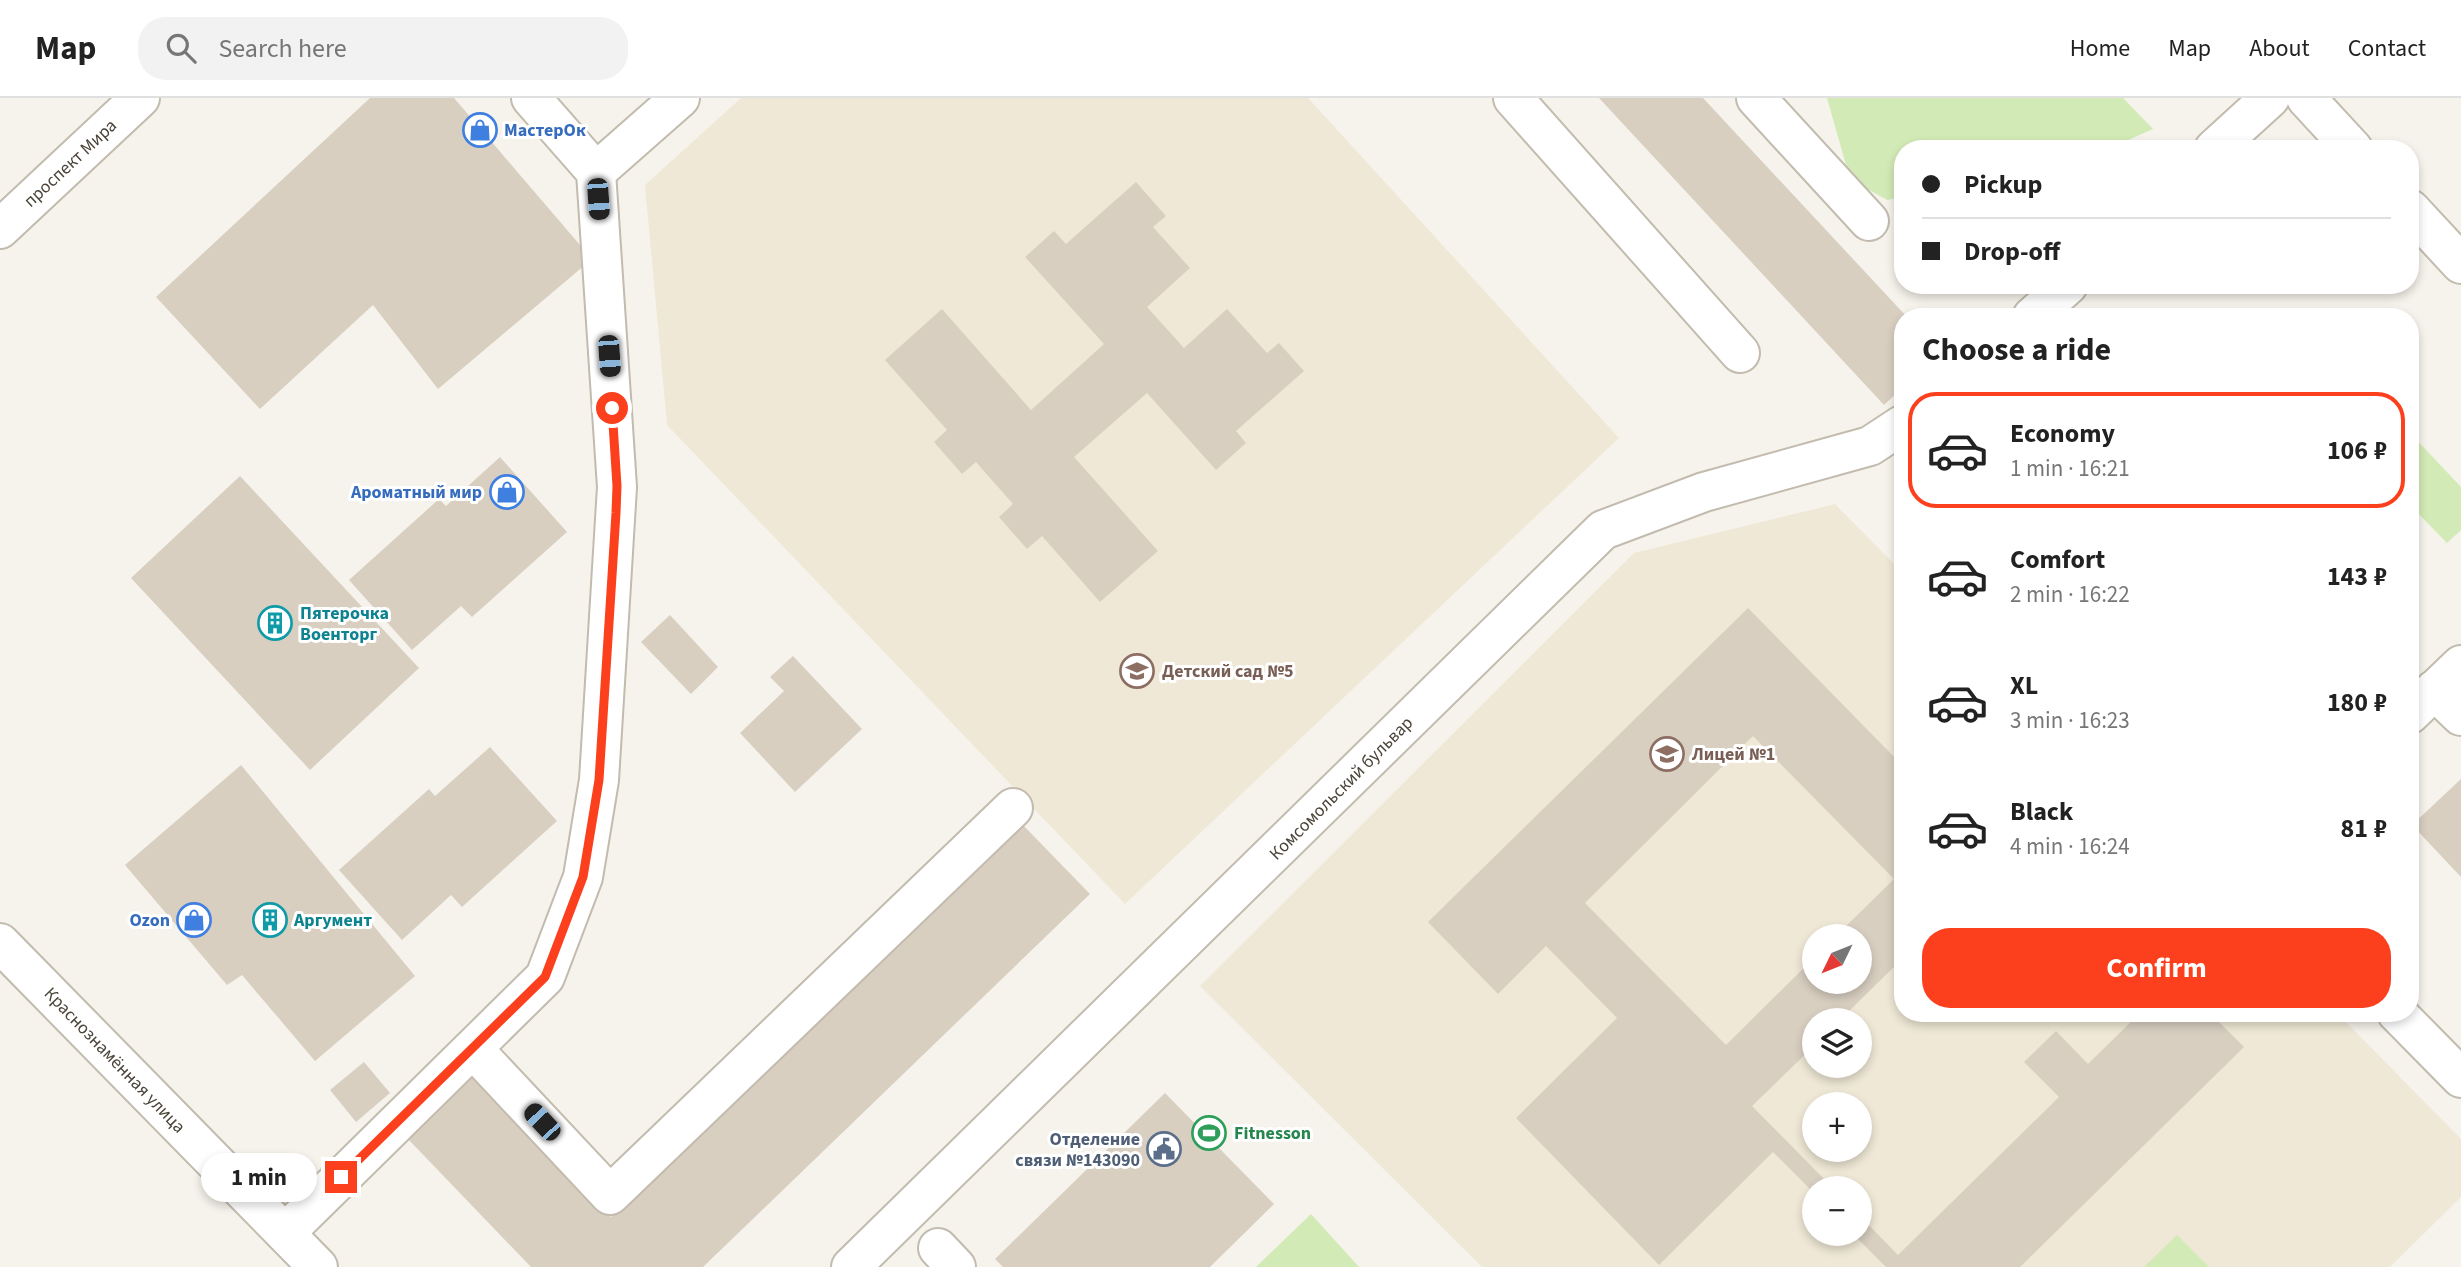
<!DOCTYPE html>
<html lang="en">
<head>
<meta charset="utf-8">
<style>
	body { margin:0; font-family:"Source Sans 3",sans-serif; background:#f2f2f2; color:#222; height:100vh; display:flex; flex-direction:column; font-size:26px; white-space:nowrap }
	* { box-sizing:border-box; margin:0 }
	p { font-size:23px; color:#767676 }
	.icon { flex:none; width:38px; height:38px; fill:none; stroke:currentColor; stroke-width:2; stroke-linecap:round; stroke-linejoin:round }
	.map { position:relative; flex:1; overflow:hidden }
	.drawer { position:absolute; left:1894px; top:210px; width:525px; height:714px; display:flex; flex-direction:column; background:#fff; border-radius:28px; box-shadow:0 4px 10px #0003 }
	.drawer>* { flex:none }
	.guide { position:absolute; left:1894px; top:42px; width:525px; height:154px; border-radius:28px; box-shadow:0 4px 10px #0003; display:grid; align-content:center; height:154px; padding:0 28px; background:#fff }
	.needle { width:46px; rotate:227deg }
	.buttons { position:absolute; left:1802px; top:826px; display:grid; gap:14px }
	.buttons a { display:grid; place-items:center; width:70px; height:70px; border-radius:50%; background:#fff; box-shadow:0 4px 10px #0003; font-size:35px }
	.end { position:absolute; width:32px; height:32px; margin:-16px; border:9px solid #fc3f1d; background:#fff; box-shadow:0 0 0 4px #fff }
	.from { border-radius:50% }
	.bubble { position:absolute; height:49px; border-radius:24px; background:#fff; box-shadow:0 4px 10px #0003; font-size:23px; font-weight:700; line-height:49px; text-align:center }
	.car { position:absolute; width:21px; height:42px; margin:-21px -10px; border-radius:9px; box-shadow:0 0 5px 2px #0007; background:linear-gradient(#222 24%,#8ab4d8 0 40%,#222 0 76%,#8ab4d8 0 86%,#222 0) }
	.guide b { display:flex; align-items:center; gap:24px; height:66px; font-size:26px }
	.guide b+b { border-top:2px solid #e0e0e0 }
	.guide i { width:18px; height:18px; background:#222 }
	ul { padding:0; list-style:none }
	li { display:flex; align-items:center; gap:21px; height:116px; margin:0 14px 10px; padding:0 14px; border:4px solid transparent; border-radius:28px }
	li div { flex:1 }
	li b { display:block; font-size:26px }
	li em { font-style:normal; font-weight:700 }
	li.on { border-color:#fc3f1d }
	li>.icon { width:63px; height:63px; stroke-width:1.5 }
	h2 { padding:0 28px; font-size:32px; line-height:84px }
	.action { display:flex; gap:14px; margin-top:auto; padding:14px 28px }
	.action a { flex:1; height:80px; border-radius:28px; background:#fc3f1d; color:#fff; font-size:28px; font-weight:700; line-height:80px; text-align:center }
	header { display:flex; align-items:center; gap:42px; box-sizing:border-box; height:98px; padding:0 35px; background:#fff; border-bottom:2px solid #e0e0e0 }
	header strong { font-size:33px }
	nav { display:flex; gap:38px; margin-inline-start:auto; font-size:24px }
	.search { width:490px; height:63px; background:#f2f2f2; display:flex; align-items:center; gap:18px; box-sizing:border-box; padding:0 24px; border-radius:28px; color:#767676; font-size:26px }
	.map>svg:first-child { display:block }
	.education { fill:#efe8d6; fill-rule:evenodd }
	.green { fill:#d2eab5 }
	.building { fill:#d8cfc1; fill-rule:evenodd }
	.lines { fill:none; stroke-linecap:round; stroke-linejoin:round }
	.minor-casing { stroke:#c2bbae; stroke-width:42 }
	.minor { stroke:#fff; stroke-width:38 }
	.route { stroke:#fc3f1d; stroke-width:9 }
	.labels { text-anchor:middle; stroke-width:6; stroke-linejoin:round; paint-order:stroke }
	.shop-label { font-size:18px; font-weight:bold; fill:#366cbe; stroke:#fff; text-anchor:end }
	.street-label { font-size:18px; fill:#4b4439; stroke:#fff }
	.culture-label { font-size:18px; font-weight:bold; fill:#0d838f; stroke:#fff; text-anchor:start }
	.education-label { font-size:18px; font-weight:bold; fill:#785e54; stroke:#fff; text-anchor:start }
	.leisure-label { font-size:18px; font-weight:bold; fill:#27864d; stroke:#fff; text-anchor:start }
	.service-label { font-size:18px; font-weight:bold; fill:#4e5e75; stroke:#fff; text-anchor:end }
</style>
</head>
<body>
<header>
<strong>Map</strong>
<div class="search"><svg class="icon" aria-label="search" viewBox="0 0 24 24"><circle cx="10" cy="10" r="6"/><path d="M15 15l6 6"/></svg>Search here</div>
<nav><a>Home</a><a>Map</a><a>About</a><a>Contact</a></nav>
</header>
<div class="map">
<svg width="2461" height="1169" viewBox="0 0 2461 1169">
	<rect width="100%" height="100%" fill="#f6f3ec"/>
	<g class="education">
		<polygon points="741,0 1308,0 1619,340 1125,806 667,327 645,87"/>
		<path d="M1835 406 1902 474V915H2337L2461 1041V1099L2390 1169H1482L1200 888 1634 455ZM1815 838H1860V884H1815ZM1815 922H1860V968H1815ZM1815 1006H1860V1052H1815ZM1815 1090H1860V1136H1815Z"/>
	</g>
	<g class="green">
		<polygon points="1827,0 2123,0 2153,31 2108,51 1902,51 1902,99 1887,102 1850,81"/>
		<polygon points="2410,335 2461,389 2461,432 2447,445 2410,407"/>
		<polygon points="1311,1116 1359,1169 1256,1169"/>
		<polygon points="2177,1137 2209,1169 2144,1169"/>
	</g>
	<g class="building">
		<polygon points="370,0 454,0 592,161 438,291 373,207 260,311 156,199"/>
		<polygon points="1599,0 1703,0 1907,219 1902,219 1902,290 1884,307"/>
		<polygon points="1136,84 1166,118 1153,129 1190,170 1147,209 1184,250 1227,211 1267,255 1279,245 1304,273 1236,333 1246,345 1216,372 1147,295 1074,359 1158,453 1100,504 1042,438 1027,451 999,419 1013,406 976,364 962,376 934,344 947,332 885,262 942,211 1031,312 1104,246 1025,159 1054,133 1066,146"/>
		<polygon points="500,359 567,434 472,519 461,508 412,552 349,482 439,401 446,408"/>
		<polygon points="240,378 419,570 310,672 131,480"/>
		<path d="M1748 510 1902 667V861L1840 922H1815V947L1752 1008 1833 1090H1815V1096L1773 1054 1659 1167 1516 1020 1617 920 1546 848 1498 896 1428 824ZM1753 638 1894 781 1836 838H1860V884H1815V859L1726 947 1585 805Z"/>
		<polygon points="670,517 718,569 691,596 641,544"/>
		<polygon points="793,558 862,631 795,694 740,635 784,593 770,579"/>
		<polygon points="490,649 557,723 462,809 451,797 402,842 339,772 429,691 435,698"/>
		<polygon points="241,667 415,878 315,963 242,877 227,887 125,767"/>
		<polygon points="2461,681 2461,779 2412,727"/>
		<polygon points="1020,724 1090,796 703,1169 531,1169 408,1041 474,978 611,1119"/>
		<polygon points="2140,915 2210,915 2244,949 2020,1169 1886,1169 1853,1136 1860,1136 1860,1118 1898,1157 2059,999 2024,964 2056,933 2088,966"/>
		<polygon points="364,964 390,995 356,1024 330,992"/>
		<polygon points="1165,995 1274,1106 1210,1169 1003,1169 995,1161"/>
	</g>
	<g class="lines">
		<g class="minor-casing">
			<g id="minor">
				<polyline points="1513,0 1740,255"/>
				<polyline points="1756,0 1869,123"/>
				<polyline points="2306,0 2353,51"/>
				<polyline points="2214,51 2270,0"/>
				<polyline points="596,74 680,0"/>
				<polyline points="2410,111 2461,166"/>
				<polyline points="0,131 140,0"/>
				<polyline points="2032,219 2068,187"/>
				<polyline points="2434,592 2461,618"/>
				<polyline points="2410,616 2461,567"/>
				<polyline points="0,845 318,1169"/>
				<polyline points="2397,915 2461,980"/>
				<polyline points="474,952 610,1097 1013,710"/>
				<polyline points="285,1135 545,879 583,779 599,682 617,389 596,74 531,0"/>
				<polyline points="938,1150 956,1169"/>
				<polyline points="851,1169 1603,432 1704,394 1870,348 1902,327"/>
			</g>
		</g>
		<use href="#minor" class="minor"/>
	</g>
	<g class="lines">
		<polyline class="route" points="341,1079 545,879 583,779 599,682 616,415 617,388 612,310"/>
	</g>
	<defs>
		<g id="shop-ring" transform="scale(1.75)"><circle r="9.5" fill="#fff" stroke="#3f7fe0" stroke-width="1.5"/><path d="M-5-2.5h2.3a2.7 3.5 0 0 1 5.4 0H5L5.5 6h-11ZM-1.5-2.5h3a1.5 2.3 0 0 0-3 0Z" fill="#3f7fe0"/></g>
		<g id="building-ring" transform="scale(1.75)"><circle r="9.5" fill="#fff" stroke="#0f9aa8" stroke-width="1.5"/><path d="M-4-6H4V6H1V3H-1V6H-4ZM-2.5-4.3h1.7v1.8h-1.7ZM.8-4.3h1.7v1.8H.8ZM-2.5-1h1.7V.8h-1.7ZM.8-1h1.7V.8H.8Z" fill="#0f9aa8"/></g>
		<g id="school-ring" transform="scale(1.75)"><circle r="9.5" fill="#fff" stroke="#8d6e63" stroke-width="1.5"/><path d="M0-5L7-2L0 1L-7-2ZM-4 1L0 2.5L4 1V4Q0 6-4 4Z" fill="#8d6e63"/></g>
		<g id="stadium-ring" transform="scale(1.75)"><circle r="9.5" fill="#fff" stroke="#2e9e5b" stroke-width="1.5"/><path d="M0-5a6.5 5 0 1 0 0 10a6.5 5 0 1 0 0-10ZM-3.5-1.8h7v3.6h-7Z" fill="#2e9e5b"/></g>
		<g id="civic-ring" transform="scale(1.75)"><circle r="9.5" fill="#fff" stroke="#5c6f8a" stroke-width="1.5"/><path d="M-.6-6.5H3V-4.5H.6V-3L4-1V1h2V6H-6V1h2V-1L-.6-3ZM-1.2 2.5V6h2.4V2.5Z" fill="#5c6f8a"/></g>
	</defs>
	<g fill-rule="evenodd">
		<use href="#shop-ring" x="480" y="32"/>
		<use href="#shop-ring" x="507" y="394"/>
		<use href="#building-ring" x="275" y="525"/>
		<use href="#school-ring" x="1137" y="573"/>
		<use href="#school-ring" x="1667" y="656"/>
		<use href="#shop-ring" x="194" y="822"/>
		<use href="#building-ring" x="270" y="822"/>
		<use href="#stadium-ring" x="1209" y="1035"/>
		<use href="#civic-ring" x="1164" y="1051"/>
	</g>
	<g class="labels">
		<g class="shop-label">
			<text x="504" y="38" text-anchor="start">МастерОк</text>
			<text x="482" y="400">Ароматный мир</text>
			<text x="170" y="828">Ozon</text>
		</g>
		<g class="street-label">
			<text transform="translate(70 65) rotate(-43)" y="6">проспект Мира</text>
			<text transform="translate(1341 690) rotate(-45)" y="6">Комсомольский бульвар</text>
			<text transform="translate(115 962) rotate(46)" y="6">Краснознамённая улица</text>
		</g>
		<g class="culture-label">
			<text x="300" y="521">Пятерочка<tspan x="300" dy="21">Военторг</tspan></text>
			<text x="294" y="828">Аргумент</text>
		</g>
		<g class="education-label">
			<text x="1162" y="579">Детский сад №5</text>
			<text x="1692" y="662">Лицей №1</text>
		</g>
		<g class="leisure-label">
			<text x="1234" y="1041">Fitnesson</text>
		</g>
		<g class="service-label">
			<text x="1140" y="1047">Отделение<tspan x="1140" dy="21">связи №143090</tspan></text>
		</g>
	</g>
</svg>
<div class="buttons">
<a><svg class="needle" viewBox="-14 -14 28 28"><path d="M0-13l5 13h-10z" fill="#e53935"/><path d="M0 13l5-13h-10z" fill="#767676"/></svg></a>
<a><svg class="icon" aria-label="layers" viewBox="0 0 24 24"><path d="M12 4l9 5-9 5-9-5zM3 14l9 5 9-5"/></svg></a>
<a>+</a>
<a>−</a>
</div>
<i class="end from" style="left:612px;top:310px"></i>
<i class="end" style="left:341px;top:1079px"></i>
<div class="bubble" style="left:201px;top:1055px;width:116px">1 min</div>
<i class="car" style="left:598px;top:101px;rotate:176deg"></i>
<i class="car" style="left:609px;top:258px;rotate:176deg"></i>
<i class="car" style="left:542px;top:1024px;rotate:317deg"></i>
<div class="guide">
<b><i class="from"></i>Pickup</b>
<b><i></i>Drop-off</b>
</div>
<section class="drawer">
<h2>Choose a ride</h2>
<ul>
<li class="on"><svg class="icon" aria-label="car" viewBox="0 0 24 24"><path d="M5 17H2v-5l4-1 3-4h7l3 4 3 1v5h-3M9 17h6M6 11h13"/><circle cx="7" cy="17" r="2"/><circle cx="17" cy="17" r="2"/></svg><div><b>Economy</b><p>1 min · 16:21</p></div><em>106 ₽</em></li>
<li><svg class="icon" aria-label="car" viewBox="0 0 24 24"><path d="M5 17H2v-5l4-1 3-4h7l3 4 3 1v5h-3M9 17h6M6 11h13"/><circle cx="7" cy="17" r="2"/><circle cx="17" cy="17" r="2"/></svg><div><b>Comfort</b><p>2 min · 16:22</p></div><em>143 ₽</em></li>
<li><svg class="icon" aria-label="car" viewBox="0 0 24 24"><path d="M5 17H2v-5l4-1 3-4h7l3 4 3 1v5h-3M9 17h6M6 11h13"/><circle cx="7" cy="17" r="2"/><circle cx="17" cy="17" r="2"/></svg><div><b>XL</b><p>3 min · 16:23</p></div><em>180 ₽</em></li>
<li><svg class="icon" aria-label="car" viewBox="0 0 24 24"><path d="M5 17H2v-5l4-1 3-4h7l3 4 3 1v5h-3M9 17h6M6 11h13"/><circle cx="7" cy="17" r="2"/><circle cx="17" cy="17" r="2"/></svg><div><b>Black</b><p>4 min · 16:24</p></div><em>81 ₽</em></li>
</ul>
<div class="action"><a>Confirm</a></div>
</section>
</div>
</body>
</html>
